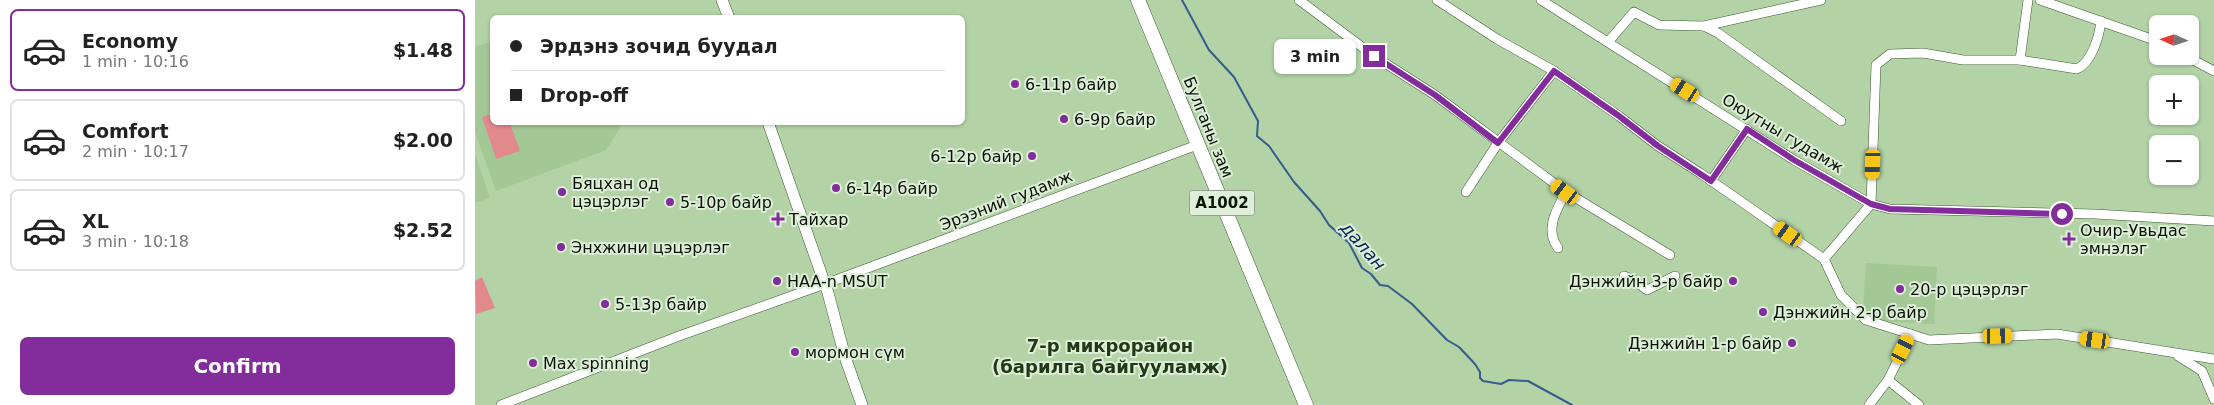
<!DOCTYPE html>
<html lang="en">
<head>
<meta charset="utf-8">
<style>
	body { margin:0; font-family:"DejaVu Sans",sans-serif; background:#f2f2f2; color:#222; height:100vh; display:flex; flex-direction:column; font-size:19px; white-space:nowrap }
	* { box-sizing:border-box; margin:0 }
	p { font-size:16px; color:#767676 }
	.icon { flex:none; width:28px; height:28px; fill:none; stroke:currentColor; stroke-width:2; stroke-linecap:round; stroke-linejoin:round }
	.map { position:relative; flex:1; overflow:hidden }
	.drawer { display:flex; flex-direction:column; background:#fff; width:475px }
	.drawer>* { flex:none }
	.hud { position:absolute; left:15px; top:15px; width:475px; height:110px; border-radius:8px; box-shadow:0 1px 4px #0004; display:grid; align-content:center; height:110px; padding:0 20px; background:#fff }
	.needle { width:32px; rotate:273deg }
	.buttons { position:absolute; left:1674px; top:15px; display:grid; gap:10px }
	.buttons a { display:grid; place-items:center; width:50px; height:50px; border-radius:8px; background:#fff; box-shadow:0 1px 4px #0004; font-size:25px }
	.end { position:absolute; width:22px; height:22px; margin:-11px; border:6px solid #822d9b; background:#fff; box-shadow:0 0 0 2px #fff }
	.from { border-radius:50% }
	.bubble { position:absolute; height:35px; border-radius:8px; background:#fff; box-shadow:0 1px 4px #0004; font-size:16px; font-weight:700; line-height:35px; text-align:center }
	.car { position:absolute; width:15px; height:30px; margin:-15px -8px; border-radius:6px; box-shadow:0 0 4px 1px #0007; background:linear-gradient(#f5c518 24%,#345 0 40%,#f5c518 0 76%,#345 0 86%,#f5c518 0) }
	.hud b { display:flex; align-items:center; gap:18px; height:48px; font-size:19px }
	.hud b+b { border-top:1px solid #e0e0e0 }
	.hud i { width:12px; height:12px; background:#222 }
	ul { padding:9px 0 0; list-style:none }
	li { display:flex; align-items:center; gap:15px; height:82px; margin:0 10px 8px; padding:0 10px; border:2px solid #e0e0e0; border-radius:8px }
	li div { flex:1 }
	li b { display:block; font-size:19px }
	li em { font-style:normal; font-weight:700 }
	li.active { border-color:#822d9b }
	li>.icon { width:45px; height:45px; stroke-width:1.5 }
	.primary-button { display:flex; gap:10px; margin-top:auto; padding:10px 20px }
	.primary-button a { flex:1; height:58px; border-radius:8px; background:#822d9b; color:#fff; font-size:20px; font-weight:700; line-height:58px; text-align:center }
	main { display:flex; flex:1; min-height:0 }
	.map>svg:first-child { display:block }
	.built { fill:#a4c796 }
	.green { fill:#e2898d }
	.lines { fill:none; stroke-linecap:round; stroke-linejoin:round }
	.stream { stroke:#355c8a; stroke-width:2 }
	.minor-casing { stroke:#3d5832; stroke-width:10 }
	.major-casing { stroke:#3d5832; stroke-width:12 }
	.highway-casing { stroke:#3d5832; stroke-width:15 }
	.minor { stroke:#fff; stroke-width:9 }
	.major { stroke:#fff; stroke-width:11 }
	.highway { stroke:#fff; stroke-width:14 }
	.route { stroke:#822d9b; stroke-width:6 }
	.poi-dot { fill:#822d9b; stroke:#deeed8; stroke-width:2 }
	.labels { text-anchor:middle; stroke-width:4; stroke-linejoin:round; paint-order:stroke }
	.shield { fill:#deeed8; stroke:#495544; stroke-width:1 }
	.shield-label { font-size:15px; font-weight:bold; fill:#091305 }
	.poi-label { font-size:16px; fill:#091305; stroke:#deeed8; text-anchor:start }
	.street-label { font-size:16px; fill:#091305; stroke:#deeed8 }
	.water-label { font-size:18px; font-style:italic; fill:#082b5a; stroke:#deeed8 }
	.neighbourhood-label { font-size:18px; font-weight:bold; fill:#213a16; stroke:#deeed8 }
</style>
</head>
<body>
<main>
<section class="drawer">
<ul>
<li class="active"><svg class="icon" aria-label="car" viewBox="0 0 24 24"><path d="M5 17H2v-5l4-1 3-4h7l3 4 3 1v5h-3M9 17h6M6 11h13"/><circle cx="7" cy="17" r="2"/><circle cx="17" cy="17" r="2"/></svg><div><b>Economy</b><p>1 min · 10:16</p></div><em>$1.48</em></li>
<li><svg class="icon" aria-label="car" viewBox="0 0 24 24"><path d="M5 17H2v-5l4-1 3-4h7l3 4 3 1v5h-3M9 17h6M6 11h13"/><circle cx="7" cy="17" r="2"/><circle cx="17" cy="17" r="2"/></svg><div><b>Comfort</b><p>2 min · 10:17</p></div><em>$2.00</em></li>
<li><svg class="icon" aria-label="car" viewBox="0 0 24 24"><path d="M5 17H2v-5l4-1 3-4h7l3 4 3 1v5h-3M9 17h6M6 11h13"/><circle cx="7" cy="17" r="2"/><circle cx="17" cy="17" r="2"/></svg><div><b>XL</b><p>3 min · 10:18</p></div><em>$2.52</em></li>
</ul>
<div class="primary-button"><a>Confirm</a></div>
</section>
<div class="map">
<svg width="1739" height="405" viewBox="0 0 1739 405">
	<rect width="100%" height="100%" fill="#b3d3a7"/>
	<g class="built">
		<polygon points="17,41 18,122 143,123 145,128 131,150 21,191 0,132 0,47"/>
		<polygon points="0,154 15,198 0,203"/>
		<polygon points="1391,263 1462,267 1459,324 1404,321 1388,311"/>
	</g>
	<g class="green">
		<polygon points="17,114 18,122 35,123 45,151 21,159 7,117"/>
		<polygon points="7,277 20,308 1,314 0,281"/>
	</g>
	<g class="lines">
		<polyline class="stream" points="707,0 734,50 759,77 783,121 782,136 794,146 819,182 845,211 854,225 874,243 887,268 896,274 905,285 913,286 937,304 972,340 984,347 1000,364 1005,372 1005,378 1008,381 1026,384 1034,380 1053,381 1097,405"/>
		<g class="minor-casing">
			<g id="minor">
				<polyline points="824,0 899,56 960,95 1091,192 1195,255"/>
				<polyline points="962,0 1022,39 1079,71 1144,116 1183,146 1225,173 1349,259"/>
				<polyline points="1066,0 1319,160 1396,204 1415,209 1620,214 1739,221"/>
				<polyline points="1565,0 1682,41"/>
				<path d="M1626 21C1624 37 1617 62 1602 69L1545 60H1488L1448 53 1415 54 1401 65 1396 204 1349 259 1366 295 1391 320 1454 340 1582 334 1739 359"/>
				<polyline points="1229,26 1243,33 1366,121"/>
				<polyline points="1133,42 1159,12 1184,25 1229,26 1346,0"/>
				<polyline points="1711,56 1739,71"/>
				<polyline points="1545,60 1553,0"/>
				<polyline points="1236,181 1272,129"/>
				<polyline points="991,192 1023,143 1079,71"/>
				<path d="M1083 248C1069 229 1082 209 1091 192"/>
				<polyline points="1149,276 1159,280 1172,290 1200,276"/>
				<polyline points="1703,356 1727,371 1739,399"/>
				<polyline points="1413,380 1444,405"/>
				<polyline points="26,405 204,336 350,284 722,145"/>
				<polyline points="1394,405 1413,380 1436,334"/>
			</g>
		</g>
		<g class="major-casing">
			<g id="major">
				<polyline points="247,0 254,18"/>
				<polyline points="293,122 353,293 370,357 387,405"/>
			</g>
		</g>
		<g class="highway-casing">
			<polyline id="highway" points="663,0 831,405"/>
		</g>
		<use href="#minor" class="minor"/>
		<use href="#major" class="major"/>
		<use href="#highway" class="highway"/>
	</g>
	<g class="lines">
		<polyline class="route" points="899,56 960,95 1023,143 1079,71 1144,116 1183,146 1236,181 1272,129 1319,160 1396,204 1415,209 1587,214"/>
	</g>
	<g class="poi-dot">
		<circle cx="540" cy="84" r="5"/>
		<circle cx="589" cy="119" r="5"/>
		<circle cx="557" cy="156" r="5"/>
		<circle cx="361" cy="188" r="5"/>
		<circle cx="87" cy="192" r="5"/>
		<circle cx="195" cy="202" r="5"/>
		<path d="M300.5 211.5h5v5h5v5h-5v5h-5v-5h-5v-5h5z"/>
		<path d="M1591.5 231.5h5v5h5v5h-5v5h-5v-5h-5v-5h5z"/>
		<circle cx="86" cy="247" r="5"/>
		<circle cx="302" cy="281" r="5"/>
		<circle cx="1258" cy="281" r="5"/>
		<circle cx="1425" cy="289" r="5"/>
		<circle cx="130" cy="304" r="5"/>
		<circle cx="1288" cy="312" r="5"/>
		<circle cx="1317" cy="343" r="5"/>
		<circle cx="320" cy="352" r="5"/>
		<circle cx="58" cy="363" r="5"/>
	</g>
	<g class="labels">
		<rect class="shield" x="714.5" y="190.5" width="65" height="25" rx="4"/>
		<g class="shield-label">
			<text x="747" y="208">A1002</text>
		</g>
		<g class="poi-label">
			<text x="550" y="90">6-11р байр</text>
			<text x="599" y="125">6-9р байр</text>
			<text x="547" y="162" text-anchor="end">6-12р байр</text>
			<text x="97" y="189">Бяцхан од<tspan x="97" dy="18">цэцэрлэг</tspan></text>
			<text x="371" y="194">6-14р байр</text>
			<text x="205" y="208">5-10р байр</text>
			<text x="314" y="225">Тайхар</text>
			<text x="1605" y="236">Oчир-Увьдас<tspan x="1605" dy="18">эмнэлэг</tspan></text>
			<text x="96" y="253">Энхжини цэцэрлэг</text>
			<text x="312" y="287">HAA-n MSUT</text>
			<text x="1248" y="287" text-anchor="end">Дэнжийн 3-р байр</text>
			<text x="1435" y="295">20-р цэцэрлэг</text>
			<text x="140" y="310">5-13р байр</text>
			<text x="1298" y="318">Дэнжийн 2-р байр</text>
			<text x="1307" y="349" text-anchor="end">Дэнжийн 1-р байр</text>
			<text x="330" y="358">мормон сүм</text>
			<text x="68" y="369">Max spinning</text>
		</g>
		<g class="street-label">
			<text transform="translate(734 127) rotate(68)" y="6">Булганы зам</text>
			<text transform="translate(1308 133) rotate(31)" y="6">Оюутны гудамж</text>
			<text transform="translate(531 200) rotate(-21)" y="6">Эрээний гудамж</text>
		</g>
		<g class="water-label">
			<text transform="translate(888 246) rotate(49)" y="6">далан</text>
		</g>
		<g class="neighbourhood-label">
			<text x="635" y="352">7-р микрорайон<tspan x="635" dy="21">(барилга байгууламж)</tspan></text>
		</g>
	</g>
</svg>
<div class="buttons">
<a><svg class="needle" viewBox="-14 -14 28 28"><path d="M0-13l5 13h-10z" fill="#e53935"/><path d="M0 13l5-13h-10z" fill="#767676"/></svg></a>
<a>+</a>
<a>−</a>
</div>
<i class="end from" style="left:1587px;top:214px"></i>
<i class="end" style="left:899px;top:56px"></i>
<div class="bubble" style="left:799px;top:39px;width:82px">3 min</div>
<i class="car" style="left:1210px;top:90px;rotate:302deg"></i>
<i class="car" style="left:1398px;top:164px;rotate:182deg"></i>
<i class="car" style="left:1090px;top:192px;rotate:306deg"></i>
<i class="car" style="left:1313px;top:234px;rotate:305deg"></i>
<i class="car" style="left:1523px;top:336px;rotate:89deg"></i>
<i class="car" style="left:1620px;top:340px;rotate:278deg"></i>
<i class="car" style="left:1428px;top:349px;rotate:26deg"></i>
<div class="hud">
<b><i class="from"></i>Эрдэнэ зочид буудал</b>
<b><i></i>Drop-off</b>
</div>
</div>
</main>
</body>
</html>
